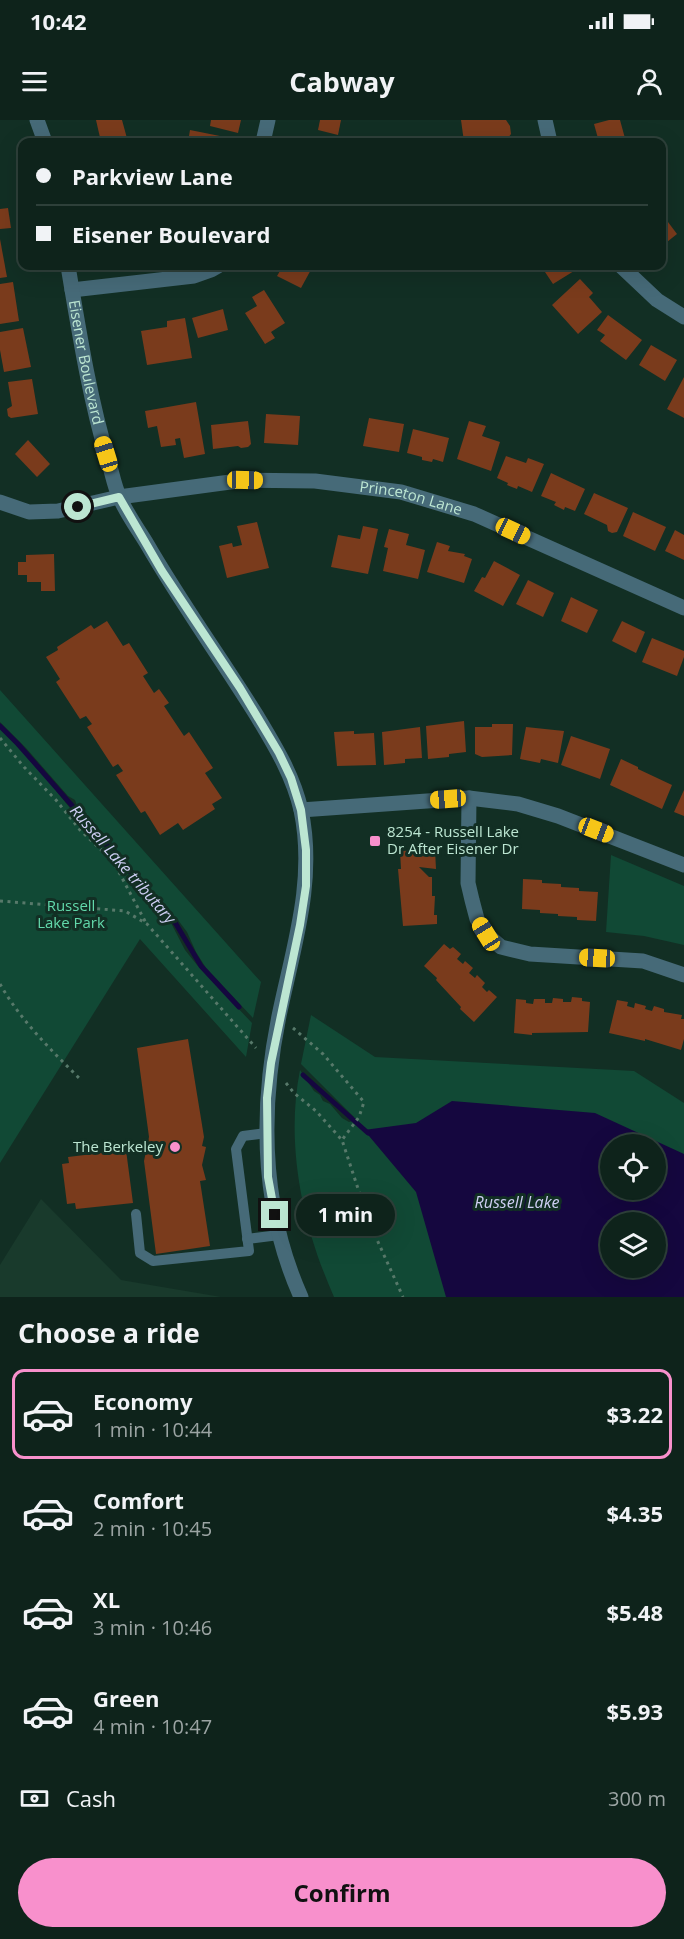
<!DOCTYPE html>
<html lang="en">
<head>
<meta charset="utf-8">
<style>
	body { margin:0; font-family:"Open Sans",sans-serif; background:#172b24; color:#f1f3f6; height:100vh; display:flex; flex-direction:column; font-size:22px; white-space:nowrap }
	* { box-sizing:border-box; margin:0 }
	p { font-size:20px; color:#9ba4a3 }
	.icon { flex:none; width:33px; height:33px; fill:none; stroke:currentColor; stroke-width:2; stroke-linecap:round; stroke-linejoin:round }
	.map { position:relative; height:1177px; overflow:hidden }
	.sheet { display:flex; flex-direction:column; background:#0e231b; flex:1 }
	.sheet>* { flex:none }
	.hud { position:absolute; left:18px; top:18px; width:648px; height:132px; border-radius:12px; box-shadow:0 6px 24px #0002,0 0 0 2px #2e403a; display:grid; align-content:center; height:132px; padding:0 18px; background:#0e231b }
	.fabs { position:absolute; left:600px; top:1014px; display:grid; gap:12px }
	.fabs a { display:grid; place-items:center; width:66px; height:66px; border-radius:50%; background:#0e231b; box-shadow:0 6px 24px #0002,0 0 0 2px #2e403a; font-size:30px }
	.end { position:absolute; width:27px; height:27px; margin:-14px; border:8px solid #bce6d2; background:#111; box-shadow:0 0 0 3px #111 }
	.from { border-radius:50% }
	.bubble { position:absolute; height:42px; border-radius:21px; background:#0e231b; box-shadow:0 6px 24px #0002,0 0 0 2px #2e403a; font-size:20px; font-weight:700; line-height:42px; text-align:center }
	.car { position:absolute; width:18px; height:36px; margin:-18px -9px; border-radius:8px; box-shadow:0 0 4px 2px #0007; background:linear-gradient(#f5c518 24%,#345 0 40%,#f5c518 0 76%,#345 0 86%,#f5c518 0) }
	.hud b { display:flex; align-items:center; gap:21px; height:57px; font-size:22px }
	.hud b+b { border-top:2px solid #2e403a }
	.hud i { width:15px; height:15px; background:#f1f3f6 }
	ul { padding:0; list-style:none }
	li { display:flex; align-items:center; gap:18px; height:90px; margin:0 12px 9px; padding:0 6px; border:3px solid transparent; border-radius:12px }
	li div { flex:1 }
	li b { display:block; font-size:22px }
	li em { font-style:normal; font-weight:700 }
	li.current { border-color:#f890cc }
	li>.icon { width:54px; height:54px; stroke-width:1.5 }
	h2 { padding:0 18px; font-size:27px; line-height:72px }
	.pay { display:flex; align-items:center; gap:15px; height:66px; padding:0 18px; font-size:22px }
	.pay p { margin-inline-start:auto }
	.button { display:flex; gap:12px; margin-top:auto; padding:12px 18px }
	.button a { flex:1; height:69px; border-radius:36px; background:#f890cc; color:#111; font-size:24px; font-weight:700; line-height:69px; text-align:center }
	.status { display:flex; justify-content:space-between; align-items:center; height:42px; padding:0 30px; background:#0e231b; direction:ltr }
	.status svg { height:16px; fill:currentColor }
	header { display:flex; justify-content:space-between; align-items:center; height:78px; padding:0 18px; background:#0e231b; font-size:27px; font-weight:700 }
	.map>svg:first-child { display:block }
	.built { fill:#193a2c }
	.green { fill:#114935 }
	.water { fill:#15073f; fill-rule:evenodd }
	.lines { fill:none; stroke-linecap:round; stroke-linejoin:round }
	.stream { stroke:#15073f; stroke-width:5 }
	.building { fill:#7a3b1c }
	.path { stroke:#57796a; stroke-width:3; stroke-dasharray:3 4.5; stroke-linecap:butt }
	.service { stroke:#466a78; stroke-width:10 }
	.minor { stroke:#466a78; stroke-width:15 }
	.tertiary { stroke:#466a78; stroke-width:15 }
	.route { stroke:#bce6d2; stroke-width:8 }
	.poi-dot { fill:#f890cc; stroke:#122f24; stroke-width:2 }
	.labels { text-anchor:middle; stroke-width:6; stroke-linejoin:round; paint-order:stroke }
	.street-label { font-size:15px; fill:#bce6d2; stroke:#122f24 }
	.poi-label { font-size:15px; fill:#bce6d2; stroke:#122f24; text-anchor:start }
	.park-label { font-size:15px; fill:#62d9ab; stroke:#122f24 }
	.water-label { font-size:16px; font-style:italic; fill:#cfcff4; stroke:#122f24 }
</style>
</head>
<body>
<div class="status"><b>10:42</b><svg viewBox="0 0 49 12"><path d="M0 12V9h3v3zM5 12V6h3v6zM10 12V3h3v9zM15 12V0h3v12zM26 1h20v11H26zM47 4h2v5h-2z"/></svg></div>
<header><svg class="icon" aria-label="menu" viewBox="0 0 24 24"><path d="M4 6h16M4 12h16M4 18h16"/></svg>Cabway<svg class="icon" aria-label="person" viewBox="0 0 24 24"><circle cx="12" cy="8" r="4"/><path d="M4 21q1-7 8-7t8 7"/></svg></header>
<div class="map">
<svg width="684" height="1177" viewBox="0 0 684 1177">
	<rect width="100%" height="100%" fill="#122f24"/>
	<polygon class="built" points="41,1079 121,1160 221,1177 0,1177 0,1145"/>
	<g class="green">
		<polygon points="0,570 261,862 253,898 206,848 196,832 187,812 178,800 125,741 107,716 93,705 78,689 75,680 68,676 26,628 0,602"/>
		<polygon points="0,609 52,662 57,672 86,708 161,790 171,803 185,830 197,845 252,903 246,937 140,819 0,1043"/>
		<polygon points="611,735 684,766 684,825 644,816 606,812"/>
		<path d="M311 895 375 937 634 951 684 983V1056L656 1024H610L480 1177H334C303 1107 285 1026 300 950L314 971 320 975 323 981 330 984 342 998 349 1002 353 1001 354 997 301 944Z"/>
	</g>
	<path class="water" d="M452 981 595 993 684 1034V1177H446L416 1072 364 1010 416 1003ZM610 1024H656V1070H610ZM610 1102H656V1148H610Z"/>
	<g class="lines">
		<g class="stream">
			<polyline points="0,606 18,624 176,804 201,846 239,887"/>
			<polyline points="303,955 368,1013"/>
		</g>
	</g>
	<g class="building">
		<polygon points="96,0 122,0 128,22 101,22"/>
		<polygon points="211,0 241,0 238,13 210,6"/>
		<polygon points="320,0 341,0 338,15 318,10"/>
		<polygon points="461,0 506,0 510,6 511,14 508,18 479,22 464,22"/>
		<polygon points="609,0 620,0 626,22 599,22 594,4"/>
		<polygon points="190,10 235,19 234,22 188,22"/>
		<polygon points="8,88 11,108 0,109 0,89"/>
		<polygon points="662,94 677,114 662,126"/>
		<polygon points="0,119 7,157 0,158"/>
		<polygon points="283,146 313,146 301,168 277,156"/>
		<polygon points="541,146 571,146 574,151 553,164"/>
		<polygon points="580,159 593,173 589,177 602,192 578,214 552,185"/>
		<polygon points="13,162 19,201 0,204 0,164"/>
		<polygon points="264,170 285,203 271,212 275,218 265,224 245,193 257,186 252,177"/>
		<polygon points="223,189 228,210 198,218 192,198"/>
		<polygon points="608,195 642,220 626,240 600,221 605,215 597,210"/>
		<polygon points="185,198 192,238 147,245 141,211 167,207 167,201"/>
		<polygon points="23,208 31,247 4,252 0,230 0,212"/>
		<polygon points="651,225 677,240 665,261 639,245"/>
		<polygon points="684,257 684,298 667,289"/>
		<polygon points="32,259 38,294 11,298 8,296 7,289 12,286 8,262"/>
		<polygon points="196,282 205,334 184,338 180,318 175,319 176,325 161,327 157,306 148,308 145,291"/>
		<polygon points="266,294 300,296 298,325 264,323"/>
		<polygon points="369,298 404,304 399,332 363,326"/>
		<polygon points="248,301 251,324 248,327 241,328 238,326 213,329 211,305"/>
		<polygon points="469,301 486,306 482,316 500,322 491,351 457,339"/>
		<polygon points="413,309 449,318 443,342 433,339 432,342 422,340 422,337 407,333"/>
		<polygon points="28,320 50,344 37,357 15,334"/>
		<polygon points="506,336 526,343 528,338 544,344 532,372 518,366 517,369 507,365 508,363 497,358"/>
		<polygon points="551,353 585,369 575,391 565,387 564,390 554,385 556,382 541,376"/>
		<polygon points="594,373 628,388 617,412 612,413 608,411 607,405 584,394"/>
		<polygon points="633,392 666,407 655,431 623,416"/>
		<polygon points="257,402 269,448 227,458 219,426 232,423 233,427 242,425 237,406"/>
		<polygon points="363,406 378,409 368,454 331,447 338,415 360,419"/>
		<polygon points="389,409 409,414 406,425 425,430 418,459 383,451 388,428 384,427"/>
		<polygon points="675,410 684,415 684,440 665,431"/>
		<polygon points="437,422 450,426 448,431 465,434 464,436 472,439 464,463 427,452"/>
		<polygon points="54,434 55,471 41,471 41,462 27,462 27,455 18,455 18,442 26,442 26,435"/>
		<polygon points="494,441 520,455 503,486 474,471 482,457 485,458"/>
		<polygon points="528,460 554,473 543,497 516,484"/>
		<polygon points="571,477 598,490 587,513 561,501"/>
		<polygon points="107,501 123,526 129,523 148,553 143,556 154,573 159,569 169,583 164,586 184,616 189,612 213,648 205,653 222,678 212,684 215,689 183,710 178,703 160,715 145,691 141,693 116,655 123,651 118,644 113,647 87,607 92,604 86,596 80,599 56,562 60,559 46,537 58,530 57,527 91,505 94,509"/>
		<polygon points="622,501 645,512 636,533 612,521"/>
		<polygon points="652,518 684,531 684,537 677,556 642,542"/>
		<polygon points="464,601 466,632 449,634 449,637 428,639 426,606"/>
		<polygon points="492,604 513,604 512,635 482,637 475,634 475,607 492,607"/>
		<polygon points="420,607 422,638 405,639 405,643 384,645 382,612"/>
		<polygon points="526,607 564,611 558,643 541,639 540,643 520,639"/>
		<polygon points="354,611 354,614 374,613 376,645 337,646 334,612"/>
		<polygon points="571,616 610,629 600,659 561,645"/>
		<polygon points="621,639 638,647 638,649 672,665 662,689 610,665"/>
		<polygon points="684,670 684,696 674,692"/>
		<polygon points="435,730 436,749 419,747 429,757 432,757 432,776 435,776 434,795 437,795 437,804 403,806 398,749 401,749 400,731"/>
		<polygon points="523,759 542,760 542,763 561,764 561,767 579,768 579,771 598,772 596,801 577,800 577,797 558,796 558,794 540,793 540,790 522,789"/>
		<polygon points="444,824 450,829 453,827 461,834 457,839 463,844 465,841 473,848 469,853 475,858 477,855 485,863 482,867 487,872 489,870 497,877 474,902 460,889 461,887 436,860 437,858 424,846"/>
		<polygon points="572,877 582,878 582,881 590,882 588,912 532,913 532,915 514,913 516,879 526,880 526,883 533,884 534,879 545,879 545,883 552,883 553,878 563,879 563,882 571,882"/>
		<polygon points="617,880 628,882 627,886 634,888 635,883 646,886 645,889 652,891 654,886 664,889 664,892 682,895 681,899 684,899 684,919 681,930 645,919 645,921 609,913"/>
		<polygon points="188,919 204,1017 202,1026 206,1027 202,1045 206,1060 200,1061 210,1126 156,1134 144,1041 149,1017 137,928"/>
		<polygon points="126,1030 133,1083 76,1089 75,1083 67,1084 62,1044 69,1043 68,1037"/>
	</g>
	<g class="lines">
		<g class="path">
			<polyline points="0,618 24,647 56,680 80,710 113,741 146,803"/>
			<polyline points="0,781 125,791 147,804 256,928"/>
			<path d="M0 864C21 901 51 930 81 960"/>
			<polyline points="293,908 323,934 364,982 359,997 342,1020"/>
			<polyline points="286,963 294,973 316,991 342,1020 369,1102 403,1177"/>
		</g>
		<g class="service">
			<polyline points="136,1094 140,1133 153,1141 249,1131 236,1029 243,1016 267,1013"/>
			<polyline points="247,1119 279,1115"/>
		</g>
		<g class="minor">
			<polyline points="545,0 550,22"/>
			<polyline points="263,22 268,0"/>
			<polyline points="621,146 657,180 684,197"/>
			<polyline points="72,170 194,156 211,150 218,146"/>
			<path id="s1" d="M0 382 29 392 58 391 119 377 245 360 315 361 401 372 474 394 684 488"/>
			<polyline points="469,678 468,763 472,780 477,799 486,814 501,827 530,834 643,841 684,855"/>
			<polyline points="301,690 469,678 518,684 558,696 684,745"/>
		</g>
		<g class="tertiary">
			<polyline points="37,0 45,22"/>
			<path id="s2" d="M68 146C79 211 89 276 108 340 112 352 114 365 119 376 126 393 138 409 147 424 181 483 221 538 257 596 275 626 293 655 301 690 316 761 293 828 279 896 260 990 261 1088 301 1177"/>
		</g>
	</g>
	<g class="lines">
		<polyline class="route" points="78,387 119,377 162,451 240,568 279,633 291,658 301,690 306,730 306,766 300,805 271,943 267,978 268,1057 275,1095"/>
	</g>
	<g class="poi-dot">
		<rect x="369" y="715" width="12" height="12" rx="3"/>
		<circle cx="175" cy="1027" r="6"/>
	</g>
	<g class="labels">
		<g class="street-label">
			<text dy="5" stroke="none"><textPath href="#s2" startOffset="98">Eisener Boulevard</textPath></text>
			<text dy="5" stroke="none"><textPath href="#s1" startOffset="417">Princeton Lane</textPath></text>
		</g>
		<g class="poi-label">
			<text x="387" y="717">8254 - Russell Lake<tspan x="387" dy="17">Dr After Eisener Dr</tspan></text>
			<text x="163" y="1032" text-anchor="end">The Berkeley</text>
		</g>
		<g class="park-label">
			<text x="71" y="791">Russell<tspan x="71" dy="17">Lake Park</tspan></text>
		</g>
		<g class="water-label">
			<text transform="translate(123 744) rotate(49)" y="6">Russell Lake tributary</text>
			<text x="517" y="1088">Russell Lake</text>
		</g>
	</g>
</svg>
<div class="fabs">
<a><svg class="icon" aria-label="locate" viewBox="0 0 24 24"><circle cx="12" cy="12" r="6"/><path d="M12 2v4M12 18v4M2 12h4M18 12h4"/></svg></a>
<a><svg class="icon" aria-label="layers" viewBox="0 0 24 24"><path d="M12 4l9 5-9 5-9-5zM3 14l9 5 9-5"/></svg></a>
</div>
<i class="end from" style="left:78px;top:387px"></i>
<i class="end" style="left:275px;top:1095px"></i>
<div class="bubble" style="left:296px;top:1074px;width:99px">1 min</div>
<i class="car" style="left:106px;top:334px;rotate:343deg"></i>
<i class="car" style="left:245px;top:360px;rotate:91deg"></i>
<i class="car" style="left:513px;top:411px;rotate:115deg"></i>
<i class="car" style="left:448px;top:679px;rotate:266deg"></i>
<i class="car" style="left:596px;top:710px;rotate:111deg"></i>
<i class="car" style="left:486px;top:814px;rotate:328deg"></i>
<i class="car" style="left:597px;top:838px;rotate:273deg"></i>
<div class="hud">
<b><i class="from"></i>Parkview Lane</b>
<b><i></i>Eisener Boulevard</b>
</div>
</div>
<section class="sheet">
<h2>Choose a ride</h2>
<ul>
<li class="current"><svg class="icon" aria-label="car" viewBox="0 0 24 24"><path d="M5 17H2v-5l4-1 3-4h7l3 4 3 1v5h-3M9 17h6M6 11h13"/><circle cx="7" cy="17" r="2"/><circle cx="17" cy="17" r="2"/></svg><div><b>Economy</b><p>1 min · 10:44</p></div><em>$3.22</em></li>
<li><svg class="icon" aria-label="car" viewBox="0 0 24 24"><path d="M5 17H2v-5l4-1 3-4h7l3 4 3 1v5h-3M9 17h6M6 11h13"/><circle cx="7" cy="17" r="2"/><circle cx="17" cy="17" r="2"/></svg><div><b>Comfort</b><p>2 min · 10:45</p></div><em>$4.35</em></li>
<li><svg class="icon" aria-label="car" viewBox="0 0 24 24"><path d="M5 17H2v-5l4-1 3-4h7l3 4 3 1v5h-3M9 17h6M6 11h13"/><circle cx="7" cy="17" r="2"/><circle cx="17" cy="17" r="2"/></svg><div><b>XL</b><p>3 min · 10:46</p></div><em>$5.48</em></li>
<li><svg class="icon" aria-label="car" viewBox="0 0 24 24"><path d="M5 17H2v-5l4-1 3-4h7l3 4 3 1v5h-3M9 17h6M6 11h13"/><circle cx="7" cy="17" r="2"/><circle cx="17" cy="17" r="2"/></svg><div><b>Green</b><p>4 min · 10:47</p></div><em>$5.93</em></li>
</ul>
<div class="pay"><svg class="icon" aria-label="cash" viewBox="0 0 24 24"><path d="M3 7h18v10H3z"/><circle cx="12" cy="12" r="2"/></svg>Cash<p>300 m</p></div>
<div class="button"><a>Confirm</a></div>
</section>
</body>
</html>
